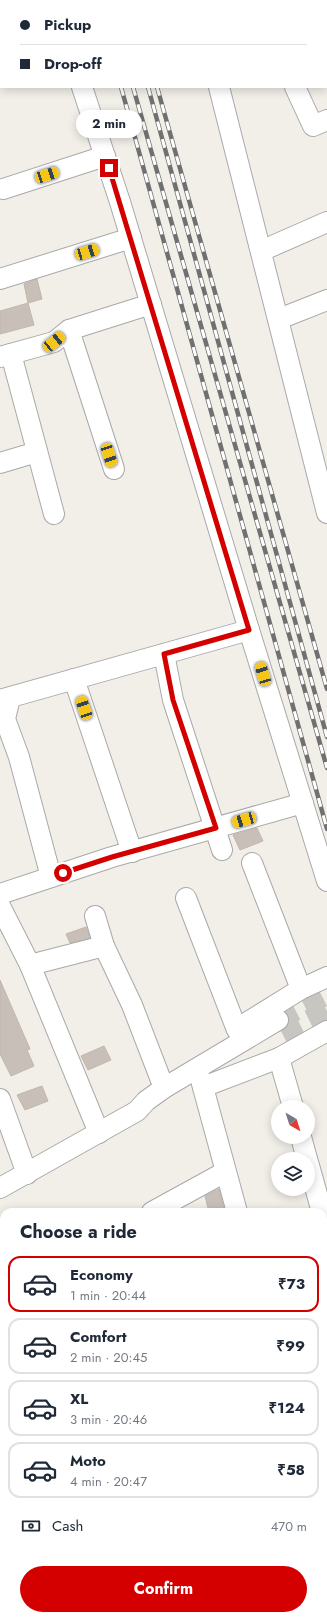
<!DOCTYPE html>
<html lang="en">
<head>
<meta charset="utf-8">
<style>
	body { margin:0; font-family:Jost,sans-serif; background:#f6f6f7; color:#1f2937; height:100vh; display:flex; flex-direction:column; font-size:15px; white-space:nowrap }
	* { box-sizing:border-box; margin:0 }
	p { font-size:13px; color:#747a83 }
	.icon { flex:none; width:22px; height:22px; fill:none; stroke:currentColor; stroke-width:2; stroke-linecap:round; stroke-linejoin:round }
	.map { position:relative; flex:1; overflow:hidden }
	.drawer { position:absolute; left:0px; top:1208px; width:327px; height:412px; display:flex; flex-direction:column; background:#fff; border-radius:12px 12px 0 0; box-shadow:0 2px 10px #0003 }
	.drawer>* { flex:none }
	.banner { position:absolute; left:0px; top:0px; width:327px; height:88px; box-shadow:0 2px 10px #0003; display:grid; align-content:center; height:88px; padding:0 20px; background:#fff }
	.needle { width:26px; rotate:141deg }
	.controls { position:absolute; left:271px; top:1100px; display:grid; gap:8px }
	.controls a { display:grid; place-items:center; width:44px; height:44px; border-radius:50%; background:#fff; box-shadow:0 2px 10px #0003; font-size:20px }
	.end { position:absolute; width:18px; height:18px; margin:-9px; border:5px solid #d40000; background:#fff; box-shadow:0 0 0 2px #fff }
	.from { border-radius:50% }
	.bubble { position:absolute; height:28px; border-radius:14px; background:#fff; box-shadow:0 2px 10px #0003; font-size:13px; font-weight:700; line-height:28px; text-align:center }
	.car { position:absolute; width:12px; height:24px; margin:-12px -6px; border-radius:5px; box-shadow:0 0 3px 1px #0007; background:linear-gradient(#f5c518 24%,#345 0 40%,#f5c518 0 76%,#345 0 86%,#f5c518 0) }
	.banner b { display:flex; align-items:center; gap:14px; height:38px; font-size:15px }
	.banner b+b { border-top:1px solid #e0e1e3 }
	.banner i { width:10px; height:10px; background:#1f2937 }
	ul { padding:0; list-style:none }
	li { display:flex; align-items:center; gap:12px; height:56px; margin:0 8px 6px; padding:0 12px; border:2px solid #e0e1e3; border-radius:12px }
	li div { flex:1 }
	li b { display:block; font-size:15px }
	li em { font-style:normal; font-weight:700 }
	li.current { border-color:#d40000 }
	li>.icon { width:36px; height:36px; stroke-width:1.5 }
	h2 { padding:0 20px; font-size:18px; line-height:48px }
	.pay { display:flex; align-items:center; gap:10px; height:44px; padding:0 20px; font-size:15px }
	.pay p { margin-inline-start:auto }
	.primary-button { display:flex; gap:8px; margin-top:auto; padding:8px 20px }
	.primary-button a { flex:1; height:46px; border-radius:24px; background:#d40000; color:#fff; font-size:16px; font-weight:700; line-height:46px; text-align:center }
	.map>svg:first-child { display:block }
	.building { fill:#c7bfb8; stroke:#c4b6ab }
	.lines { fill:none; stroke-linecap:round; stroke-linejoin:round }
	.minor-tunnel { stroke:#c8c6c1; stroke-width:20; stroke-dasharray:20 10; stroke-linecap:butt }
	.minor-casing { stroke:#a9a9a9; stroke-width:22 }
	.major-casing { stroke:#a06b00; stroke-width:24 }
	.minor { stroke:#fff; stroke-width:20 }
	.major { stroke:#fcd6a4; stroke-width:22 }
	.rail-casing { stroke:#707070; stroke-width:4.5 }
	.rail { stroke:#fff; stroke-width:3; stroke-dasharray:9; stroke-linecap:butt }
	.route { stroke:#d40000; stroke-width:5 }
</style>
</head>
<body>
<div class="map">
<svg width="327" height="1620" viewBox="0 0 327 1620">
	<rect width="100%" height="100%" fill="#f2efe9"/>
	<g class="building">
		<polygon points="37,279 42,299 28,303 24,284"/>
		<polygon points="28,303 34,325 0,334 0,311"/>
		<polygon points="257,828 263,841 240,850 233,835"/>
		<polygon points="86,927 90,938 70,943 66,934"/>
		<polygon points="0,980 23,1033 30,1049 27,1050 34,1066 11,1076 0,1054"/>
		<polygon points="104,1046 111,1060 88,1070 81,1056"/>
		<polygon points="42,1086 48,1101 25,1110 17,1095"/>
		<polygon points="219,1189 225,1212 209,1212 205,1196"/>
	</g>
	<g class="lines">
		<g class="minor-tunnel">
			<polyline points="15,1 16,0"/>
			<polyline points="278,1020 327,995"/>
			<polyline points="282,1033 327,1011"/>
		</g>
		<g class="minor-casing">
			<g id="minor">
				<polyline points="54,0 54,1"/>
				<polyline points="197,0 197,1"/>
				<polyline points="257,0 257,1"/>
				<polyline points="0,2 2,0"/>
				<polyline points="326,26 327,25"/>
				<polyline points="82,87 120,202 249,630 327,881"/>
				<polyline points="219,87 327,513"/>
				<polyline points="295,87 313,126 327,120"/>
				<polyline points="3,189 105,156"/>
				<polyline points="261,251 327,222"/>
				<polyline points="0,279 131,238"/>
				<polyline points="279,319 327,300"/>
				<polyline points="69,330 114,469"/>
				<polyline points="11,354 54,514"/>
				<polyline points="0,357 54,342 69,330 151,304"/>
				<polyline points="0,463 37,452"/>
				<polyline points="164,654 173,700 222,850"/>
				<polyline points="74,679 132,852"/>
				<polyline points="10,698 5,719 19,757 51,877"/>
				<polyline points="0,700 249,630"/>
				<polyline points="252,863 301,989"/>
				<polyline points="0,894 112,857 303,803"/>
				<polyline points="186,898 237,1030"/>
				<polyline points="0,906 30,965 104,946"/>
				<polyline points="95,916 104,946 132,1005 164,1088"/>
				<polyline points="30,965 99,1133"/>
				<polyline points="243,1025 301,989 327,977"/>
				<polyline points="279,1058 293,1107"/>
				<polyline points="201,1080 237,1212"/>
				<polyline points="203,1087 279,1058 327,1031"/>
				<polyline points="0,1099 27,1174"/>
				<polyline points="301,1137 307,1159"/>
				<polyline points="308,1162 322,1212"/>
				<polyline points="0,1188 137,1111 146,1101 164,1088 278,1020"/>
				<polyline points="152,1212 225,1172"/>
				<polyline points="323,1215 327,1229"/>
				<polyline points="323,1255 327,1254"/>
				<polyline points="0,1295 4,1292"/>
				<polyline points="0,1344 4,1343"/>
				<polyline points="0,1441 4,1440"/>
				<polyline points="323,1511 327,1525"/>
				<polyline points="0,1523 4,1521"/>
				<polyline points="0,1566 4,1573"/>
				<polyline points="29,1616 32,1620"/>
				<polyline points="131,1616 134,1620"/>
				<polyline points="267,1616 268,1620"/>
			</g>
		</g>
		<g class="major-casing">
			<g id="major">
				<polyline points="34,1 36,0"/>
				<polyline points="0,21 1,20"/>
			</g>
		</g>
		<use href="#minor" class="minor"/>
		<use href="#major" class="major"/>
		<g class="rail-casing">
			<g id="rail">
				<polyline points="97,0 98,1"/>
				<polyline points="109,0 109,1"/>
				<polyline points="124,0 125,1"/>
				<polyline points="133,0 133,1"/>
				<polyline points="121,87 327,829"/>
				<polyline points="133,87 327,768"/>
				<polyline points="148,87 327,737"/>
				<polyline points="157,87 327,689"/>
			</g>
		</g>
		<use href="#rail" class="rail"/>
	</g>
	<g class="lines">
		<polyline class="route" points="63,873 112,857 216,828 173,700 164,654 249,630 109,168"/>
	</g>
</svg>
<div class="controls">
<a><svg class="needle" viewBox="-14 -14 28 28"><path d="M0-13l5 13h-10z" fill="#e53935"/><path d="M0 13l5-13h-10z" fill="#747a83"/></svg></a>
<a><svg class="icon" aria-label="layers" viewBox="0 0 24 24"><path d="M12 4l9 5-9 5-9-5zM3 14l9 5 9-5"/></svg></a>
</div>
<i class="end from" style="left:63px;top:873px"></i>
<i class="end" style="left:109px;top:168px"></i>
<div class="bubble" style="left:76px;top:110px;width:66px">2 min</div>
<i class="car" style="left:47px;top:175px;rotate:72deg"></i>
<i class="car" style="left:87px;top:252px;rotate:73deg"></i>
<i class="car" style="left:54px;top:342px;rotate:51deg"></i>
<i class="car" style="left:109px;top:455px;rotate:162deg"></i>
<i class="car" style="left:263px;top:674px;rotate:343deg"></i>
<i class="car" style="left:84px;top:708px;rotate:341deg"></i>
<i class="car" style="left:244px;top:820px;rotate:254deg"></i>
<div class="banner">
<b><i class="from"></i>Pickup</b>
<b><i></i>Drop-off</b>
</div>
<section class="drawer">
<h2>Choose a ride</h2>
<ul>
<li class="current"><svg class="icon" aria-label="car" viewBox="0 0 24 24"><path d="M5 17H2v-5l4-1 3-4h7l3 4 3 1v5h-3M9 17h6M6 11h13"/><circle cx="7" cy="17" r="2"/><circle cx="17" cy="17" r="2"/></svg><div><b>Economy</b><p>1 min · 20:44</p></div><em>₹73</em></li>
<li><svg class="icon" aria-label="car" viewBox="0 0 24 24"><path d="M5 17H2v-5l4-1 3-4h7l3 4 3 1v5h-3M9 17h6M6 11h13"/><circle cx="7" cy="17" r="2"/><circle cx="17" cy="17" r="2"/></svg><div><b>Comfort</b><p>2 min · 20:45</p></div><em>₹99</em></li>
<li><svg class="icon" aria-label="car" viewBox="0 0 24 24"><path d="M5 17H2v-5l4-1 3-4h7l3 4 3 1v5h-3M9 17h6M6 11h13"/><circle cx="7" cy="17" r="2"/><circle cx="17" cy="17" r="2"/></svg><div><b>XL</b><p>3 min · 20:46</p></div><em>₹124</em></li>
<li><svg class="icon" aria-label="car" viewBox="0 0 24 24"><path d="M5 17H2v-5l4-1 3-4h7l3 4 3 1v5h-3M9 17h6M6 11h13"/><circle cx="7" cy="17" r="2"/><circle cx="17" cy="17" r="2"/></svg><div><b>Moto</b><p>4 min · 20:47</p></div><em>₹58</em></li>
</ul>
<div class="pay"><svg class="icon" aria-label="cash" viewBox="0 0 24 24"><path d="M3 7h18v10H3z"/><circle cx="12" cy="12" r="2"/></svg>Cash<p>470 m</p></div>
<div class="primary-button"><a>Confirm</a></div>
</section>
</div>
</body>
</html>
